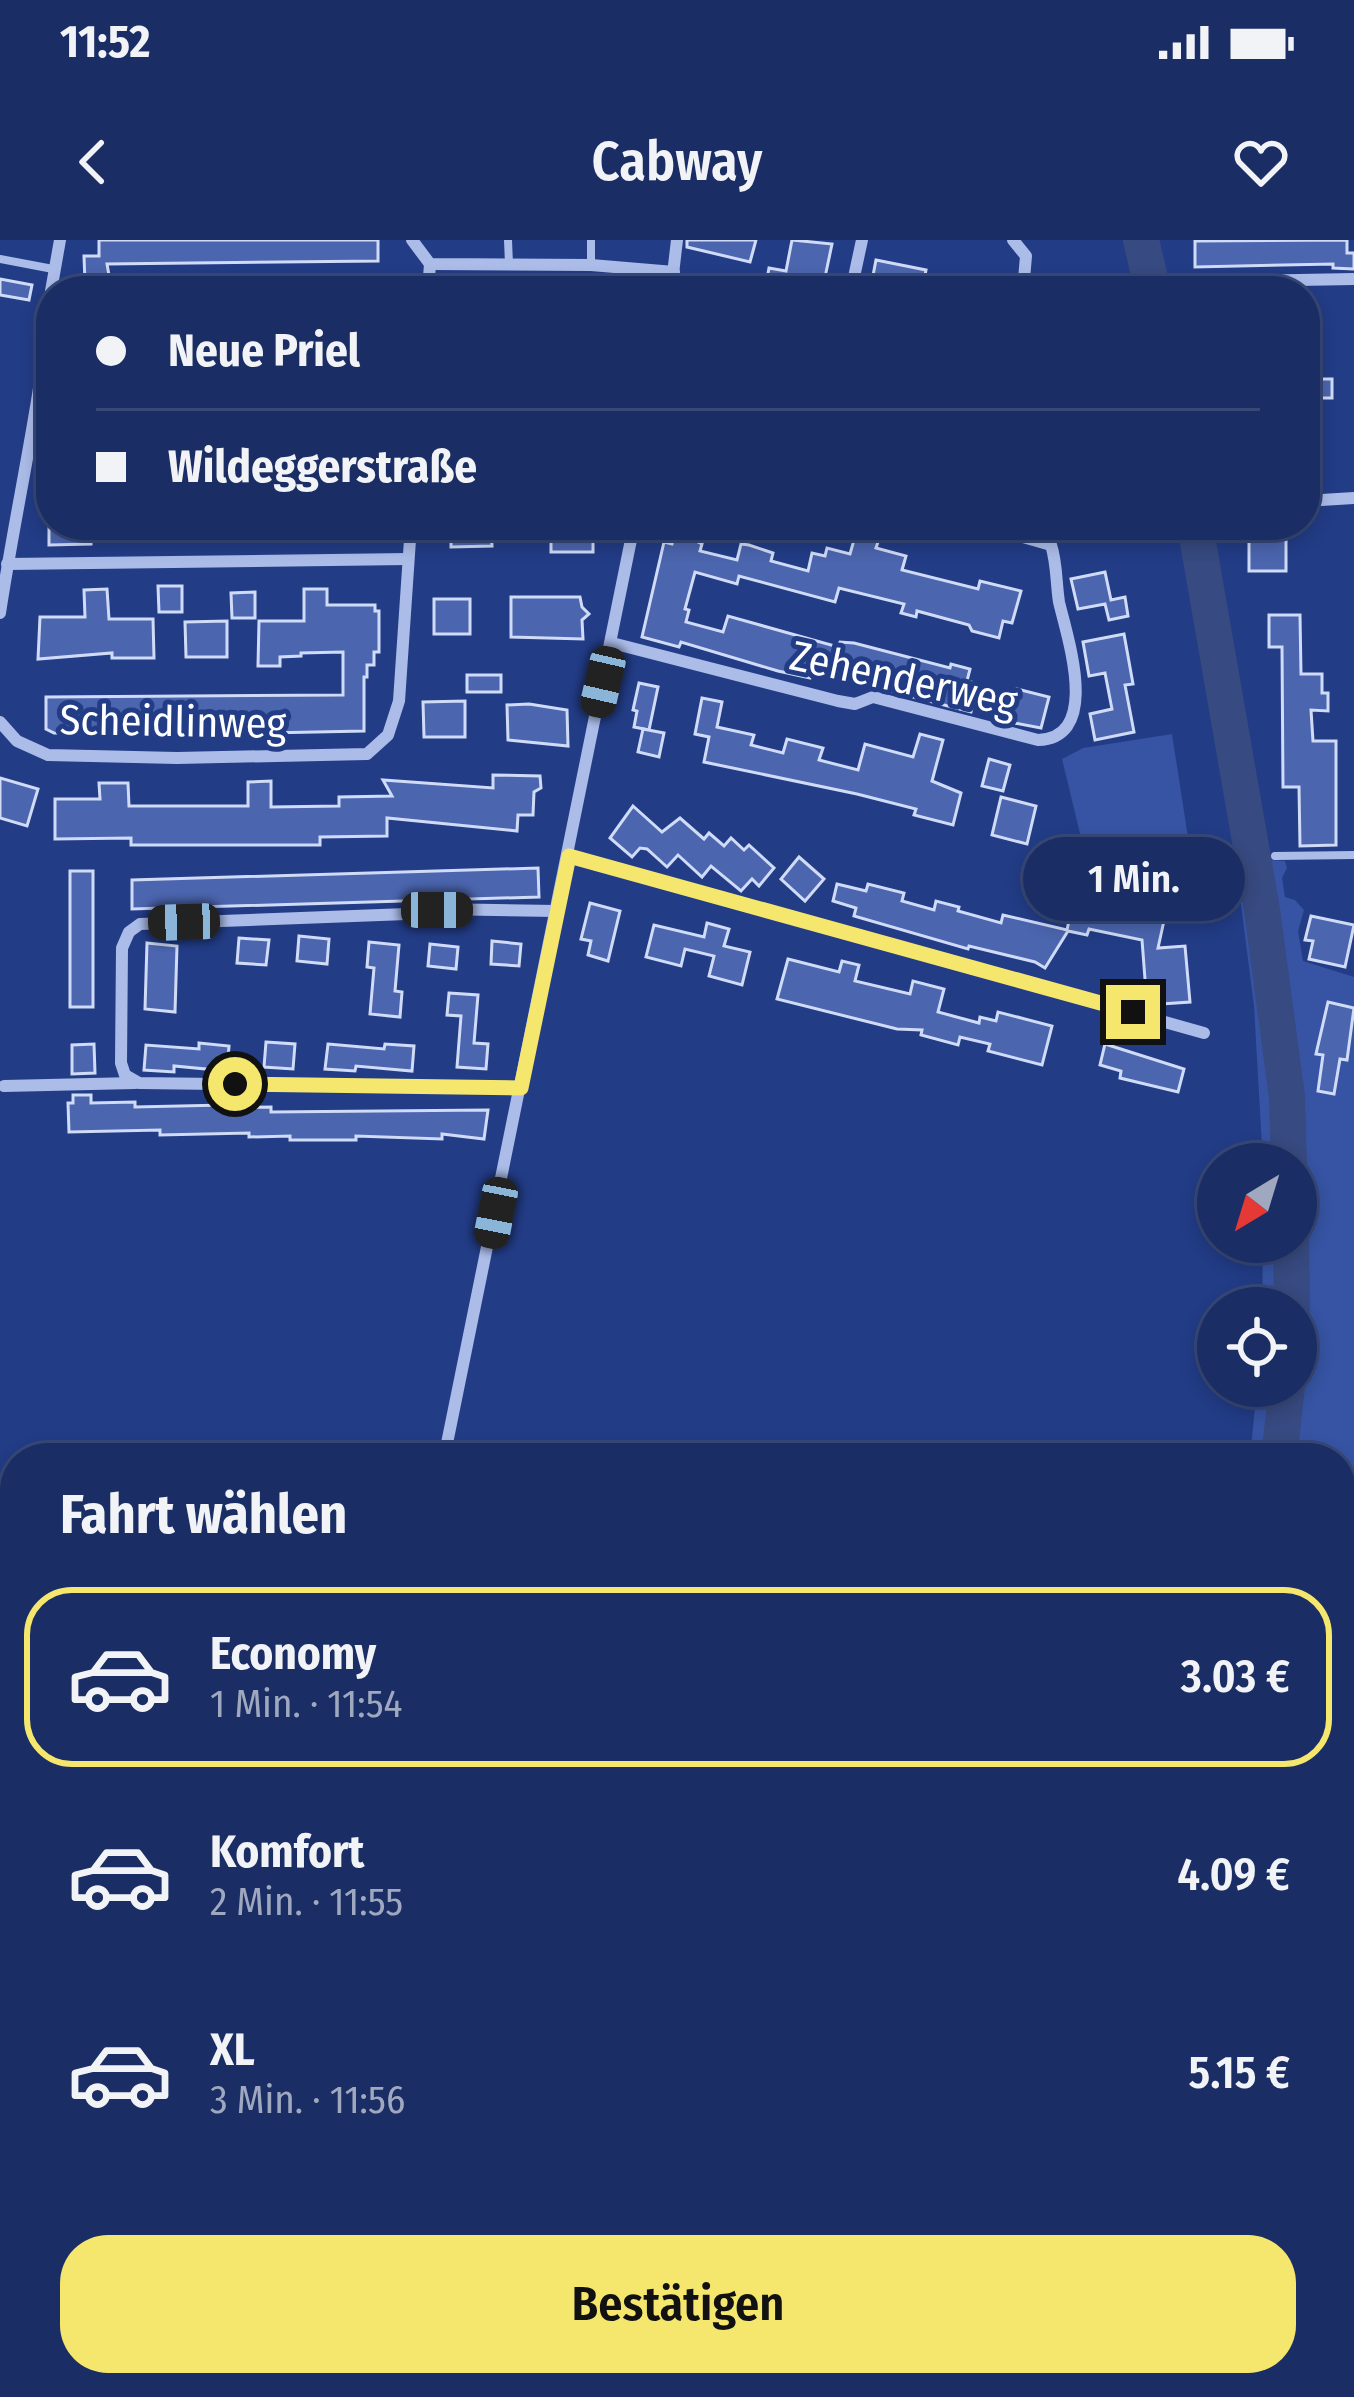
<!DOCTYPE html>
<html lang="de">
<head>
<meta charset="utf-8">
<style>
	body { margin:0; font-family:"Fira Sans Condensed",sans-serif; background:#27396d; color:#f1f3f6; height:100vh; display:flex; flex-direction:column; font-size:45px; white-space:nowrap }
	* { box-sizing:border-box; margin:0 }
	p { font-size:39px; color:#9fa8bf }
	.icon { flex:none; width:66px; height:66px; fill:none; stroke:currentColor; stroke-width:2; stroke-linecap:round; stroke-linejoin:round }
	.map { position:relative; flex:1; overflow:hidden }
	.details { position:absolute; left:0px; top:1203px; width:1356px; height:954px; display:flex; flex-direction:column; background:#1a2d64; border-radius:48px 48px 0 0; box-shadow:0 6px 18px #0003,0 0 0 3px #384978 }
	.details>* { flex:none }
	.hud { position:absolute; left:36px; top:36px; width:1284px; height:264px; border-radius:48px; box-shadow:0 6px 18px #0003,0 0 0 3px #384978; display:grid; align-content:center; height:264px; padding:0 60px; background:#1a2d64 }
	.needle { width:78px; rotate:218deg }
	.buttons { position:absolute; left:1197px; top:903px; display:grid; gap:24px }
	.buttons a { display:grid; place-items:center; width:120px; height:120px; border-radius:50%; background:#1a2d64; box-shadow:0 6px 18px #0003,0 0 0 3px #384978; font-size:60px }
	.end { position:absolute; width:54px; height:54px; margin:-27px; border:15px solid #f5e66d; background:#111; box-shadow:0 0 0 6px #111 }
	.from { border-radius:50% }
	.bubble { position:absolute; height:84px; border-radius:42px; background:#1a2d64; box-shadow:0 6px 18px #0003,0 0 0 3px #384978; font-size:39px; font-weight:600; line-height:84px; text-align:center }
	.car { position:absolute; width:36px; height:72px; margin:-36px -18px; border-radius:15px; box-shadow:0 0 9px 3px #0007; background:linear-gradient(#222 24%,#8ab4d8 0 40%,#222 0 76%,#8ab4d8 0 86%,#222 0) }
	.hud b { display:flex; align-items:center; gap:42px; height:114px; font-size:45px }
	.hud b+b { border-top:3px solid #384978 }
	.hud i { width:30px; height:30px; background:#f1f3f6 }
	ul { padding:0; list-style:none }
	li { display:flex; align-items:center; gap:36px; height:180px; margin:0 24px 18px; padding:0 36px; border:6px solid transparent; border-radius:48px }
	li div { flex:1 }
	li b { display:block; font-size:45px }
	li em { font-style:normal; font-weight:600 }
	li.selected { border-color:#f5e66d }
	li>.icon { width:108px; height:108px; stroke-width:1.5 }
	h2 { padding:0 60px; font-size:54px; line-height:144px }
	.action { display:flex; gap:24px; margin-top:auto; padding:24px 60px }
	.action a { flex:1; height:138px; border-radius:48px; background:#f5e66d; color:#111; font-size:48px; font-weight:600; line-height:138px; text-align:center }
	.status { display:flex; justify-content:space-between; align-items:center; height:84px; padding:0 60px; background:#1a2d64; direction:ltr }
	.status svg { height:33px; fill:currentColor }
	header { display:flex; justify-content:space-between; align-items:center; height:156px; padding:0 60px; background:#1a2d64; font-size:54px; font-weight:600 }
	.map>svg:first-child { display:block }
	.green { fill:#3654a3 }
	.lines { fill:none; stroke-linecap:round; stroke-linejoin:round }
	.river { stroke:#374a81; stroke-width:36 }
	.building { fill:#4b65ae; stroke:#d0dbf7; stroke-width:3 }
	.service { stroke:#abbce9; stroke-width:8 }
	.minor { stroke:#abbce9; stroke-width:12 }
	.route { stroke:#f5e66d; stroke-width:15 }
	.labels { text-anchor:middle; stroke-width:10; stroke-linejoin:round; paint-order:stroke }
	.street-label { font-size:42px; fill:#fff; stroke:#223c86 }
</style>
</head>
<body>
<div class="status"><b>11:52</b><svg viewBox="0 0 49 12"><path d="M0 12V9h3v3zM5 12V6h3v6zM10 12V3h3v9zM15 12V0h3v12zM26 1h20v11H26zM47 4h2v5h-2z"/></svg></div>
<header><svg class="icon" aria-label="back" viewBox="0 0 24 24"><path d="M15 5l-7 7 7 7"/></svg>Cabway<svg class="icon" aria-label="heart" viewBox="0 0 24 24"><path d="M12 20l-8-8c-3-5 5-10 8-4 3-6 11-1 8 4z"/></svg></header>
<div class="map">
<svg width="1354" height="2157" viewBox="0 0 1354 2157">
	<rect width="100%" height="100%" fill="#223c86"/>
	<g class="green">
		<polygon points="1172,494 1188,597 1084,610 1062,519 1083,508"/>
		<polygon points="1235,618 1285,621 1287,628 1282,638 1285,657 1295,660 1304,670 1298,691 1303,721 1354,737 1354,2097 1341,2091 1341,1218 1250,1218 1257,1146 1296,1146 1296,1068 1262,1068 1263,1002 1296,1002 1296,924 1263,924 1254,766"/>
		<polygon points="1341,2100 1354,2106 1354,2157 1279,2157 1280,2142 1341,2142"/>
		<polygon points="958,2142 1272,2142 1272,2157 949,2157"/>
	</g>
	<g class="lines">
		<g class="river">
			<polyline points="1141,0 1153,51"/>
			<polyline points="1195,285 1262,670 1287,857 1289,924"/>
			<polyline points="1291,1002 1292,1068"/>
			<polyline points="1279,1218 1287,1146"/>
			<polyline points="917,2157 926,2142"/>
		</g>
	</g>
	<g class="building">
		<polygon points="99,0 378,0 378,21 107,24 110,41 85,43 84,16 99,16"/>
		<polygon points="687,0 756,0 750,22 687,7"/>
		<polygon points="792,0 832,4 824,42 792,35 789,51 765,49 769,28 786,31"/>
		<polygon points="1347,0 1347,13 1354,13 1354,29 1333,28 1333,24 1195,27 1195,1"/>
		<polygon points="876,20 926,30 922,51 870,51"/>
		<polygon points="0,39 32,45 29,60 0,55"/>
		<rect x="1305" y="139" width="27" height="19"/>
		<polygon points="49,285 91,285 91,304 49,305"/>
		<polygon points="451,285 491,285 492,306 451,307"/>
		<rect x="551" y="285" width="42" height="27"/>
		<polygon points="677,285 703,285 698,302 702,304 700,311 737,320 741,304 749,305 773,313 771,321 808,331 812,313 825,316 827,308 850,314 856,293 879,299 876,308 906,316 902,330 978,349 980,341 1021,351 1012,383 1003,381 999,398 972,391 969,385 917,371 916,377 901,373 904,364 839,348 835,362 739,336 737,344 695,332 685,369 689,370 686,382 723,392 728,376 838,407 840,402 854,403 950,428 951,424 970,429 967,441 978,444 971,472 812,431 810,438 778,431 681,402 679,407 642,397 664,302 672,304"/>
		<rect x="1249" y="296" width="37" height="35"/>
		<polygon points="1105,332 1111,360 1125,357 1128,376 1109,380 1105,364 1078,369 1071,339"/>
		<polygon points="158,346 182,346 182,372 159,372"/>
		<polygon points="107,349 109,379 153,379 154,418 112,418 112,413 38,419 40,377 85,377 84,350"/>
		<polygon points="304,349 327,349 327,365 375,365 375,371 379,371 379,412 374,412 374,425 367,425 367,437 364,437 364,491 157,495 54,493 46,489 46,457 343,455 343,412 301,413 301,416 280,417 280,426 258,426 259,381 304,381"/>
		<polygon points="255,352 255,378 232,378 231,353"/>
		<polygon points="511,357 580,357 582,367 589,374 582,380 583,399 511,397"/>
		<rect x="434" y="359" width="36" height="35"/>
		<polygon points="1269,375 1300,375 1301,434 1322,434 1322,453 1328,453 1328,471 1311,470 1313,501 1336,501 1336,605 1300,606 1299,547 1283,547 1282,407 1269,407"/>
		<polygon points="227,381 227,417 186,417 185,382"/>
		<polygon points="1124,394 1133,444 1125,445 1134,492 1095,500 1090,474 1112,469 1105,433 1089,436 1083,402"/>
		<rect x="467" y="435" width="34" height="17"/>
		<polygon points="639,443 658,447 649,490 634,487 637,471 633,470"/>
		<polygon points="1017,449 1049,457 1041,488 1009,482"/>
		<polygon points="702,458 722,462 717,487 754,495 751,505 783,513 787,499 823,508 819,520 858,530 865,504 913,517 920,494 943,500 932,541 961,553 953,585 914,575 916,569 857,554 704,522 709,497 695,494"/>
		<polygon points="465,461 465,497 424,497 423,462"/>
		<polygon points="529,464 567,470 568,506 508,500 507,465"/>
		<polygon points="643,489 664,493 659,517 638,512"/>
		<polygon points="989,519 1010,525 1003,551 982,546"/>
		<polygon points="493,535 540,536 541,548 534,552 533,575 518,575 517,591 387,578 387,596 320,597 320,605 131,605 131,598 55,599 55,559 100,559 99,543 128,543 129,566 248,566 248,542 271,541 271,567 339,566 339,557 392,556 383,540 493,548"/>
		<polygon points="0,538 38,549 27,586 0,578"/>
		<polygon points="1001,557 1036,566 1027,604 992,595"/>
		<polygon points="633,566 662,592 680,578 704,599 709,593 724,606 731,598 744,610 749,605 774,628 759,646 752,639 741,651 711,626 702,637 678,615 667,627 647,609 640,608 632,617 610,598"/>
		<polygon points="799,617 824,639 805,661 781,639"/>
		<polygon points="538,628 539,657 132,669 132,640"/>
		<rect x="70" y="631" width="23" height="136"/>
		<polygon points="837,644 866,651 868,644 904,653 902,661 934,670 936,661 959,667 958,671 1001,683 1003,675 1067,690 1076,647 1167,667 1158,708 1185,706 1190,762 1147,765 1142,700 1089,689 1087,695 1068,691 1045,728 1035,722 969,706 968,709 854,676 856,668 833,661"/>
		<polygon points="590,663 620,671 608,721 588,715 591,701 581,699"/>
		<polygon points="1311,676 1354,685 1345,727 1309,719 1313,701 1305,700"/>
		<polygon points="707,683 729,689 724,706 750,712 742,745 709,736 714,716 685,709 681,726 646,717 654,685 704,697"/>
		<polygon points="299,696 329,699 327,724 297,721"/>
		<polygon points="239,698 269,700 266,725 237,723"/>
		<polygon points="492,701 521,704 519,726 491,724"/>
		<polygon points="369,702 399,705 395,751 402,752 400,777 370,774 374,728 367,727"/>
		<polygon points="147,703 177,706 175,772 145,769"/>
		<polygon points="430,704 458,707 456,729 428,726"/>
		<polygon points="788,719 839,732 842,721 859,725 855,741 910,754 913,741 944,749 938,772 979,783 980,777 996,781 998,772 1052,786 1042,825 988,811 990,804 960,797 958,805 921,795 922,790 897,789 777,759"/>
		<polygon points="449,753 478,755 474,803 488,804 486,829 457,827 461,776 447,775"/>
		<polygon points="1328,762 1354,768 1347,820 1340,819 1334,854 1318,851 1323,815 1316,814"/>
		<polygon points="266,802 295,804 293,829 264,827"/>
		<polygon points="199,803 229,806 227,831 174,826 174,832 144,830 146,805 199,809"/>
		<polygon points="94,804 95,833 72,834 72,805"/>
		<polygon points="328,804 384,809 385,804 414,806 412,831 356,826 355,831 325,829"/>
		<polygon points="1105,804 1184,829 1178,852 1120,838 1121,831 1100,825"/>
		<polygon points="73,855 91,855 91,863 135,862 135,867 224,865 224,868 271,867 271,872 488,870 484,899 442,894 442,899 356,896 356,900 290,900 290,896 249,897 249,893 160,895 160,890 69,892 68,863 73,863"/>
	</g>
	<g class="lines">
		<g class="service">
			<polyline points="508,0 509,24"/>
			<polyline points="591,0 591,25"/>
			<polyline points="0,19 53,29"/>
			<polyline points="1275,616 1354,615"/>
		</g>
		<g class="minor">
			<polyline points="412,0 430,24 591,25 674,32"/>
			<polyline points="1013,0 1026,16 1023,51"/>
			<polyline points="1181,42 1354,39"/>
			<polyline points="51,51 60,0"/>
			<polyline points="428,51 430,24"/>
			<polyline points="671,51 677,0"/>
			<polyline points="851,51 862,0"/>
			<polyline points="1305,261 1354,258"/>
			<polyline points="7,324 408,319"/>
			<path d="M0 373C16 267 41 162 51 55"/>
			<path d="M612 403 838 461 855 464 873 457 1038 500C1102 498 1067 397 1059 362 1056 343 1057 323 1051 305L981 285"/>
			<polyline points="0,482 17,501 48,515 177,518 367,514 388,495 399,461 411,285"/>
			<polyline points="569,615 1204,793"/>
			<polyline points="4,846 135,843"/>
			<polyline points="521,848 139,843 125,835 121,823 122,708 129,692 140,684 407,674 437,669 556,671"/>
			<polyline points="444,1218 634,285"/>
			<polyline points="215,2157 219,2142"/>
		</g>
	</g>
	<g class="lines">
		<polyline class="route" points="235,844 521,848 569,616 1133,772"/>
	</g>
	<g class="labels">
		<g class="street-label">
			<text transform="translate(904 438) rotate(12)" y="15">Zehenderweg</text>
			<text transform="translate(173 481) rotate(1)" y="15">Scheidlinweg</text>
		</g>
	</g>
</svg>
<div class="buttons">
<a><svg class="needle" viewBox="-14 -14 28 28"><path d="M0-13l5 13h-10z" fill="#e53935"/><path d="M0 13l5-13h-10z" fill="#9fa8bf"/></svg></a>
<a><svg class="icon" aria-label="locate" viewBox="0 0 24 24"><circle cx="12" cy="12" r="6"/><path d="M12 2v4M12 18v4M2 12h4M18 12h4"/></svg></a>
</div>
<i class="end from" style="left:235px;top:844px"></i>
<i class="end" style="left:1133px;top:772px"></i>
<div class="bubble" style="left:1023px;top:597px;width:222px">1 Min.</div>
<i class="car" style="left:603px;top:442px;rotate:193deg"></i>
<i class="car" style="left:437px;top:670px;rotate:90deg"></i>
<i class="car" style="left:184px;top:682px;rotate:268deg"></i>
<i class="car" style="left:496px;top:973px;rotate:191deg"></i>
<div class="hud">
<b><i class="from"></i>Neue Priel</b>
<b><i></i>Wildeggerstraße</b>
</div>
<section class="details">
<h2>Fahrt wählen</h2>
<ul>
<li class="selected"><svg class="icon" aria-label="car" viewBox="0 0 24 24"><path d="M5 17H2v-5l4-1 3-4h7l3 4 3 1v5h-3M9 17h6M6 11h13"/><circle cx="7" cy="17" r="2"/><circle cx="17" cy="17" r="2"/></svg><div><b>Economy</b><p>1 Min. · 11:54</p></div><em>3.03 €</em></li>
<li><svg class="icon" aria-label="car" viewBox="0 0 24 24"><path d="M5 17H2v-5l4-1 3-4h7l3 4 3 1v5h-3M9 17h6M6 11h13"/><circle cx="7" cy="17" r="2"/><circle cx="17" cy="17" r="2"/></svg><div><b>Komfort</b><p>2 Min. · 11:55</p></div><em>4.09 €</em></li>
<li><svg class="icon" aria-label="car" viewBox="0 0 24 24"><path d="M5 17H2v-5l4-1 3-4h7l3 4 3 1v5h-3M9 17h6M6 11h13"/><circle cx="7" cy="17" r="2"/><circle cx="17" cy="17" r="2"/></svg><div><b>XL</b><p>3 Min. · 11:56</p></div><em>5.15 €</em></li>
</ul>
<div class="action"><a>Bestätigen</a></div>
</section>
</div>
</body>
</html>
